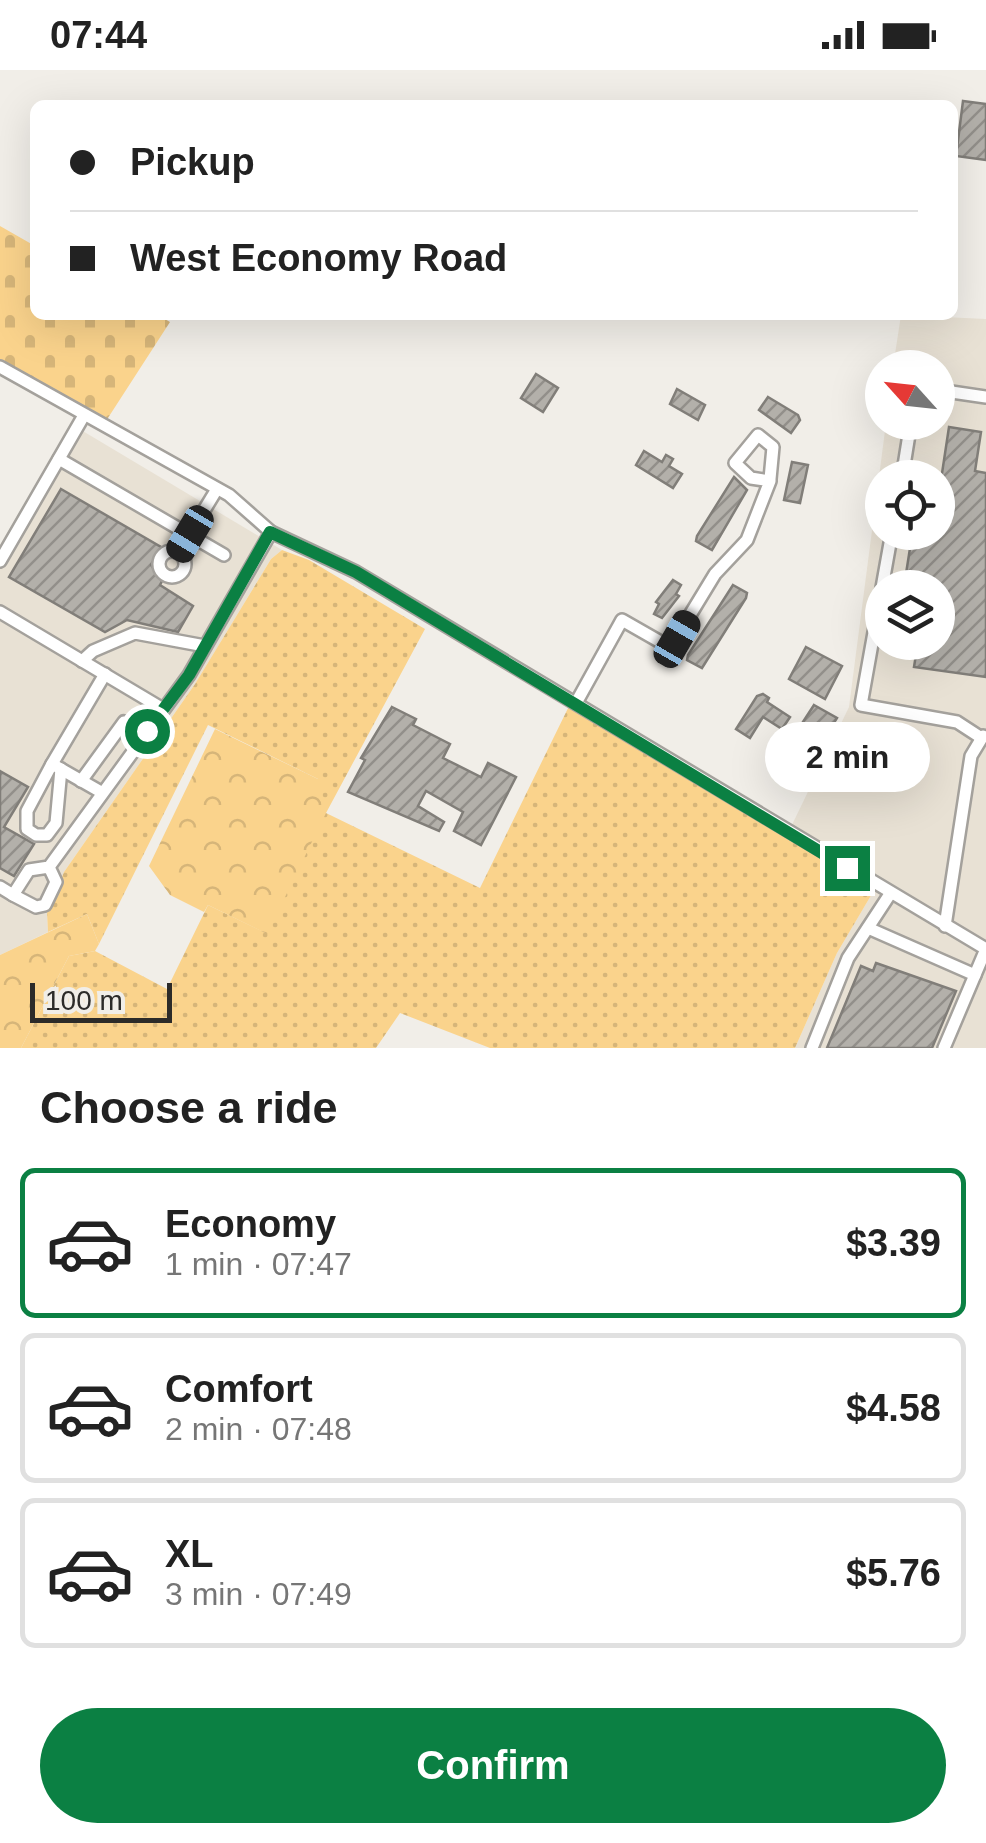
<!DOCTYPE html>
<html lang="en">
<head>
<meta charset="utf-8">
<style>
	body { margin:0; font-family:Arial,sans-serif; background:#f2f2f2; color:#222; height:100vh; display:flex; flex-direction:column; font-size:38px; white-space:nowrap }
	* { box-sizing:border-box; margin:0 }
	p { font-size:32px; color:#767676 }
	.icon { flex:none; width:55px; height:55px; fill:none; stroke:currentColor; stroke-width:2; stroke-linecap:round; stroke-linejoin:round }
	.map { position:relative; height:978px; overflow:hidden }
	.panel { display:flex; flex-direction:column; background:#fff; flex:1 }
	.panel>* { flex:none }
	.banner { position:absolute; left:30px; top:30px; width:928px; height:220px; border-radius:15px; box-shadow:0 10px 40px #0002; display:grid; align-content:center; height:220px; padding:0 40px; background:#fff }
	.needle { width:65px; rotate:297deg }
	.controls { position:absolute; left:865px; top:280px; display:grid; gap:20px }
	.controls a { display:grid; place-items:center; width:90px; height:90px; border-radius:50%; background:#fff; box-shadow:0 10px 40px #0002; font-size:50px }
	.scale { position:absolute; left:30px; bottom:25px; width:142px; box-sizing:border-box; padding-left:10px; border:5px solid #2c2b29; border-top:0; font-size:28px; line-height:35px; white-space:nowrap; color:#2c2b29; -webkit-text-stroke:8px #f1eee8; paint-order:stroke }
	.end { position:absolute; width:45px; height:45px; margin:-22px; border:12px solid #0b8043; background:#fff; box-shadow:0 0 0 5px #fff }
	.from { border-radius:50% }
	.bubble { position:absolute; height:70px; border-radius:35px; background:#fff; box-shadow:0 10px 40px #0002; font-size:32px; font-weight:700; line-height:70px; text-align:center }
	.car { position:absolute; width:30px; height:60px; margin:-30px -15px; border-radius:12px; box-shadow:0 0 8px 2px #0007; background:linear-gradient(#222 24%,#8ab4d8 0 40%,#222 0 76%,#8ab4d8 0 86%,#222 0) }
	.banner b { display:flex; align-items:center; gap:35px; height:95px; font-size:38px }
	.banner b+b { border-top:2px solid #e0e0e0 }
	.banner i { width:25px; height:25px; background:#222 }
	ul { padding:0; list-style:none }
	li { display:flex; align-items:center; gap:30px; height:150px; margin:0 20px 15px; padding:0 20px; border:5px solid #e0e0e0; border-radius:15px }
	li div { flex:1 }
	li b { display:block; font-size:38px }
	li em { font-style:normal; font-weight:700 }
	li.active { border-color:#0b8043 }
	li>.icon { width:90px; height:90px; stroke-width:1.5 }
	h2 { padding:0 40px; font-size:45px; line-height:120px }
	.action { display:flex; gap:20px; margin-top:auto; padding:20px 40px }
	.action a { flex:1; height:115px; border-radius:60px; background:#0b8043; color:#fff; font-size:40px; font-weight:700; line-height:115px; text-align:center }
	.status { display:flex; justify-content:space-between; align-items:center; height:70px; padding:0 50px; background:#fff; direction:ltr }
	.status svg { height:28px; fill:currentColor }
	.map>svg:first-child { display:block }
	.built { fill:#e8e1d4; fill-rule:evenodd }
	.grass { fill:url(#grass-dots) }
	.forest { fill:url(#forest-crowns) }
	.cemetery { fill:url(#cemetery-stones) }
	.building { fill:url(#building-hatch); stroke:#817e79; stroke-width:2.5 }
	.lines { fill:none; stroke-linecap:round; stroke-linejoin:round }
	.minor-casing { stroke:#a4a19c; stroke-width:16 }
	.minor { stroke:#fff; stroke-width:11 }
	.route { stroke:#0b8043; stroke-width:12 }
</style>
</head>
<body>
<div class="status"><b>07:44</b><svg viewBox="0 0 49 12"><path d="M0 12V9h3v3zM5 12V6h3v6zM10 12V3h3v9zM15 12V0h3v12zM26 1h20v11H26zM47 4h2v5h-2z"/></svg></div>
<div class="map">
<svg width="986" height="978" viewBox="0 0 986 978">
	<defs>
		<pattern id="grass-dots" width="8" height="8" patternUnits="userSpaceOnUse" patternTransform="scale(2.5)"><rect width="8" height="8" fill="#fad38c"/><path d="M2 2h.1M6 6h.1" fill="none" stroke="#d6b579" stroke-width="1.8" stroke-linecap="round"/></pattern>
		<pattern id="forest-crowns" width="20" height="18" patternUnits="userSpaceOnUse" patternTransform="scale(2.5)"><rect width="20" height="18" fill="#fad38c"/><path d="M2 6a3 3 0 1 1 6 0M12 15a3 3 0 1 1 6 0" fill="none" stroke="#d6b579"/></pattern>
		<pattern id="cemetery-stones" width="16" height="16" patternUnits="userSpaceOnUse" patternTransform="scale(2.5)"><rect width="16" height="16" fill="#fad38c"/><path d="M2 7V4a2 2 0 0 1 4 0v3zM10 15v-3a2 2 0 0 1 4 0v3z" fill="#d6b579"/></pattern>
		<pattern id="building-hatch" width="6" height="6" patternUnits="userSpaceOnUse" patternTransform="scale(2.5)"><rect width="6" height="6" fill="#b3b0aa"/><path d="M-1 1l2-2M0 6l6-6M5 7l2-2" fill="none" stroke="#928f8a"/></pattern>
	</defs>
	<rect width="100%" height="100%" fill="#f1eee8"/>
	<g class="built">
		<path d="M901 245 986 249V978H795L837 883 876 817 789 761 849 637 886 353 938 352V298L893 297ZM882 408H938V462H882ZM882 518H938V572H882Z"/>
		<polygon points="71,354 282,480 271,489 195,614 64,802 47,843 48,862 0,885 0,475"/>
	</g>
	<polygon class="grass" points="282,480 309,490 425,559 326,743 480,818 572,630 876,817 837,883 795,978 490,978 400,943 376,978 21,978 69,886 95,881 167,919 208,835 266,863 318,709 208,655 99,874 87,844 48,862 47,843 64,802 195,614 271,489"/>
	<g class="forest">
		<polygon points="215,659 318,709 326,743 267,864 208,835 204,842 170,825 149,796"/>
		<polygon points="87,844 99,874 95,881 69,886 21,978 0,978 0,885"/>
	</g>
	<polygon class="cemetery" points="0,156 35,176 35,245 158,245 170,252 106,351 0,290"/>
	<g class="building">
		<polygon points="963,31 986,34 986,90 956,86"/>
		<polygon points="536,304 558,318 543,342 521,328"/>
		<polygon points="677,319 705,335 698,350 670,334"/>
		<polygon points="768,327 798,345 800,350 791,363 759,340"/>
		<polygon points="949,357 981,362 975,401 986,403 986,607 914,597 918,572 938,572 938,518 905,510 911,472 901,470 902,462 938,462 938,410 941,410"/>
		<polygon points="644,381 662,392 666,385 673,389 669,396 682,404 673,418 636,395"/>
		<polygon points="792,392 808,395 800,433 784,430"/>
		<polygon points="734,407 747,420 712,480 696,471 697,466"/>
		<polygon points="61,419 161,477 151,495 162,511 160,515 193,536 178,562 127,550 105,562 9,507"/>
		<polygon points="673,510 681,515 676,524 679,526 662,548 654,544 659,534 656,532"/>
		<polygon points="733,515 747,523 746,528 702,598 687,590 688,585"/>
		<polygon points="806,577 842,596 825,629 789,609"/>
		<polygon points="763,624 769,628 767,632 790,647 782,659 763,647 750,668 736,659 757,626"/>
		<polygon points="814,635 837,648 808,695 784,681"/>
		<polygon points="392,637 416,649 413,655 450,674 443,688 481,707 488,693 516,707 481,775 454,761 463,742 426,721 418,736 444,752 439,761 348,722 365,690 361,688"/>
		<polygon points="0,701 28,717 4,757 34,774 14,806 0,798"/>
		<polygon points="876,893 956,921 932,978 827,978 861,896 873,901"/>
	</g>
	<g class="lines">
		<g class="minor-casing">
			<g id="minor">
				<polyline points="0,297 229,425 271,462 356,502 986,879 944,978"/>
				<polyline points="938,320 986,327"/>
				<polyline points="59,389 224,485"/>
				<polyline points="902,408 911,352"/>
				<polyline points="892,462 861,635 957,652 980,667"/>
				<circle cx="172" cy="494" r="13"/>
				<polyline points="178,483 217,419"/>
				<polyline points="0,491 83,347"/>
				<polyline points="0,542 163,639"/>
				<polyline points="82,591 93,581 135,563 205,576"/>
				<polyline points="576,633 622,550 664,574 673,573 715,504 747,470 770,411 770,409 773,377 758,365 735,393 751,408 770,411"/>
				<polyline points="52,694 27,741 27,759 36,765 47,765 56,753 61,699"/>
				<polyline points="81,711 124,652 147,661"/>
				<polyline points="101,722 52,694 105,604"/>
				<polyline points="49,797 56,812 45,835 36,837 13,825 29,800 49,797 189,605 271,462"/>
				<polyline points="0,817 13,825"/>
				<polyline points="945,856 971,686 983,666"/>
				<polyline points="868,858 975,905"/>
				<polyline points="812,978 848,888 890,824"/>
			</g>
		</g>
		<use href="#minor" class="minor"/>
	</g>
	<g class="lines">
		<polyline class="route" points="147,661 189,605 270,462 356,502 847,798"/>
	</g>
</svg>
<div class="controls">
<a><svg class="needle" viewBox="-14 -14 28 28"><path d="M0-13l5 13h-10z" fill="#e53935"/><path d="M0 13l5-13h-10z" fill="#767676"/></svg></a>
<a><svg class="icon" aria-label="locate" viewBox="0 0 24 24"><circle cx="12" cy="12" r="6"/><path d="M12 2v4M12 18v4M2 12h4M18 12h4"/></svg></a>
<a><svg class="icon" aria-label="layers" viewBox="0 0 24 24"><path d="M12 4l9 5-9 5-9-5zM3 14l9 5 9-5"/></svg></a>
</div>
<div class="scale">100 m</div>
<i class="end from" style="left:147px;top:661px"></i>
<i class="end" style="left:847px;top:798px"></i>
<div class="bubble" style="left:765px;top:652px;width:165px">2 min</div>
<i class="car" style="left:190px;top:464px;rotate:211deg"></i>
<i class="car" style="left:677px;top:569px;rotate:30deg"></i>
<div class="banner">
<b><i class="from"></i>Pickup</b>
<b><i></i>West Economy Road</b>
</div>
</div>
<section class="panel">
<h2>Choose a ride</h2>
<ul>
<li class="active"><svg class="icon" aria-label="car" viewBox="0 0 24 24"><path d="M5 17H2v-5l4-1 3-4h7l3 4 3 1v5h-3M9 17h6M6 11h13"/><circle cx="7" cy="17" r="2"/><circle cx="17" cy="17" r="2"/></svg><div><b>Economy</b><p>1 min · 07:47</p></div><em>$3.39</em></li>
<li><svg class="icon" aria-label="car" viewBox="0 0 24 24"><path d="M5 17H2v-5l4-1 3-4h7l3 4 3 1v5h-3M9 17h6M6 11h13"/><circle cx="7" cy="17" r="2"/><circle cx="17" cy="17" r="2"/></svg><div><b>Comfort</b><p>2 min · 07:48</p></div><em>$4.58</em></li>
<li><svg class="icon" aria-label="car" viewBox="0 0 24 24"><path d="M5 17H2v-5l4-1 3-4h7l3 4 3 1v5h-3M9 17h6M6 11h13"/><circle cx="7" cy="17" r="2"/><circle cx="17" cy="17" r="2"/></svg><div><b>XL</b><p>3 min · 07:49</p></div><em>$5.76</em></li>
</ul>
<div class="action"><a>Confirm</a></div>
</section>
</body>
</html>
